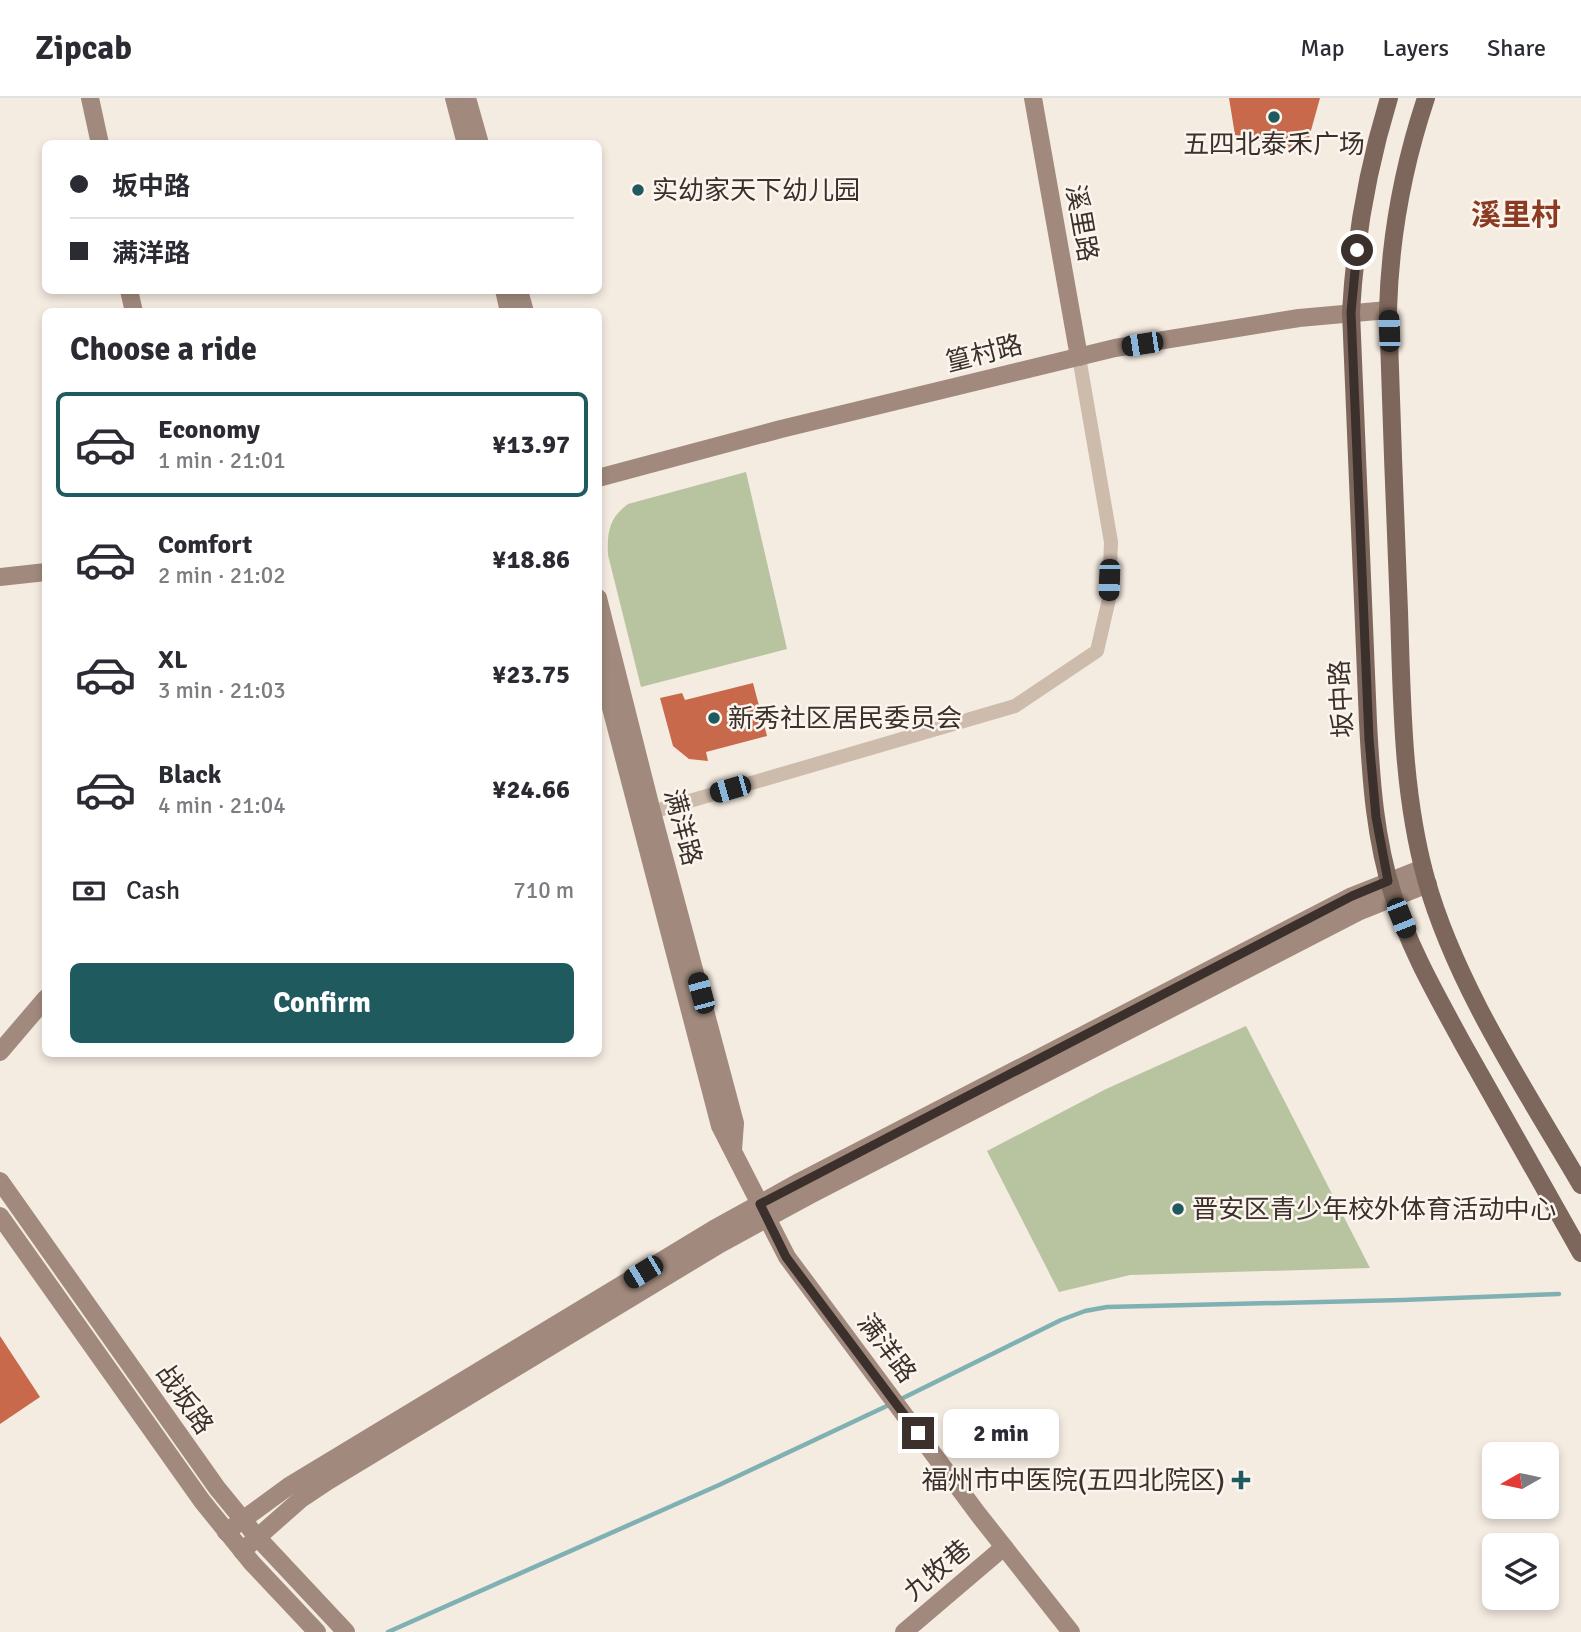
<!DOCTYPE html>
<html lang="en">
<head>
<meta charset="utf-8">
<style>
	body { margin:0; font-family:Signika,"Noto Sans SC",sans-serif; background:#f2f2f3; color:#2b2b33; height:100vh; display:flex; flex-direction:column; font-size:26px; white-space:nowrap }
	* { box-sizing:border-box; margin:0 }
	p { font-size:23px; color:#7c7c81 }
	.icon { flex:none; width:38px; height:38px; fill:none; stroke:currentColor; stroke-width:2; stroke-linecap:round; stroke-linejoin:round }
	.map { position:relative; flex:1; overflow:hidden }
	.sheet { position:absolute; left:42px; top:210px; width:560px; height:749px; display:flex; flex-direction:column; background:#fff; border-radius:10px; box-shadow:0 4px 10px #0003 }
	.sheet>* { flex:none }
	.top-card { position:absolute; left:42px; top:42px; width:560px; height:154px; border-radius:10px; box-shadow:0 4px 10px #0003; display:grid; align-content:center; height:154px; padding:0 28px; background:#fff }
	.needle { width:46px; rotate:261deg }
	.buttons { position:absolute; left:1482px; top:1344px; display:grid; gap:14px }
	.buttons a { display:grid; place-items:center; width:77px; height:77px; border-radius:10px; background:#fff; box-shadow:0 4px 10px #0003; font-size:35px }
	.end { position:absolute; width:32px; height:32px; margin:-16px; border:9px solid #3b302b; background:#fff; box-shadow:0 0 0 4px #fff }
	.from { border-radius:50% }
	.bubble { position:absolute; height:49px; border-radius:10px; background:#fff; box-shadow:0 4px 10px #0003; font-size:23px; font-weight:700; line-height:49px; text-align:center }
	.car { position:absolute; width:21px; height:42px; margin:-21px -10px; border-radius:9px; box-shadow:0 0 5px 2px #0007; background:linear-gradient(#222 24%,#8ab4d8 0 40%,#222 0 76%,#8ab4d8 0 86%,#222 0) }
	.top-card b { display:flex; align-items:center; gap:24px; height:66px; font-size:26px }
	.top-card b+b { border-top:2px solid #e1e1e2 }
	.top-card i { width:18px; height:18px; background:#2b2b33 }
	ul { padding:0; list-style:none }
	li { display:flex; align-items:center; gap:21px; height:105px; margin:0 14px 10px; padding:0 14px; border:4px solid transparent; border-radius:10px }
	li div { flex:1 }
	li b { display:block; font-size:26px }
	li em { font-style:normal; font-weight:700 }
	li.selected { border-color:#1f5a5e }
	li>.icon { width:63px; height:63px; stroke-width:1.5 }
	h2 { padding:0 28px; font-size:32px; line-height:84px }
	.pay { display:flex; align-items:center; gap:18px; height:77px; padding:0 28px; font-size:26px }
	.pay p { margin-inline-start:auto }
	.primary-button { display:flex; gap:14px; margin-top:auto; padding:14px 28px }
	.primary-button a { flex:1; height:80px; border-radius:10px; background:#1f5a5e; color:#fff; font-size:28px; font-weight:700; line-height:80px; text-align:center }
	header { display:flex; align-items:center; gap:42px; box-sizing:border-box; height:98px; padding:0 35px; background:#fff; border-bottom:2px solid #e1e1e2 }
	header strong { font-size:33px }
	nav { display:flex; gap:38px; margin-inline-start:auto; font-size:24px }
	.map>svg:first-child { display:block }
	.green { fill:#b8c4a0 }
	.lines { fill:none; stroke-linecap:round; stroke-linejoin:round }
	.stream { stroke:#7fb0b2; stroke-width:4.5 }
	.building { fill:#c8694b }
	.street { stroke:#cdbbac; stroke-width:14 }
	.secondary { stroke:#a18a7d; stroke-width:18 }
	.primary { stroke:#7d675c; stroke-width:18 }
	.route { stroke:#3b302b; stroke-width:9 }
	.poi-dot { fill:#1f5a5e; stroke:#fbf5ee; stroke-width:2.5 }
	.labels { text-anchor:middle; stroke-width:5; stroke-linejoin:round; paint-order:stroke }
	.poi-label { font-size:26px; fill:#3b302b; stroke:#fbf5ee; text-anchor:start }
	.street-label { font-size:26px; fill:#3b302b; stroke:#fbf5ee }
	.quarter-label { font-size:30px; font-weight:bold; fill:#8c3b22; stroke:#fbf5ee }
</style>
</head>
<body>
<header>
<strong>Zipcab</strong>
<nav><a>Map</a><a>Layers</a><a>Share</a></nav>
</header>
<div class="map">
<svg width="1581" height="1534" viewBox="0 0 1581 1534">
	<rect width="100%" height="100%" fill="#f4ebe1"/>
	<g class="green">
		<path d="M746 374 787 551 641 589 608 457C607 434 609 420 628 406Z"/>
		<polygon points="1246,928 1370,1170 1130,1177 1059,1194 987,1053 1106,991"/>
	</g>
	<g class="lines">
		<g class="stream">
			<polyline points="899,1302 1061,1222 1085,1213 1107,1209 1402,1202 1559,1196"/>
			<polyline points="388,1534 719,1387 891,1306"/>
		</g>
	</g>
	<g class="building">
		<polygon points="1229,0 1320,0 1305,54 1235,37"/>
		<polygon points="753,585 767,638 706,654 708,663 689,661 673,648 660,600 682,595 685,602"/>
		<polygon points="0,1238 40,1299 0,1326"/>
	</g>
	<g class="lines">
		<polyline class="street" points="652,714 1015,608 1097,553 1109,501 1111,444 1079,259"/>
		<g class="secondary">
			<polyline points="90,0 100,46"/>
			<polyline points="454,0 466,46"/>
			<polyline points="467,0 480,46"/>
			<polyline points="1033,0 1079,259"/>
			<polyline points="129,192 134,214"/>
			<polyline points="504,192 509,214"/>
			<polyline points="519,192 525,214"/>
			<polyline points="598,380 781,331 1115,250 1299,220 1388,212"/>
			<polyline points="0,479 46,474"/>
			<polyline points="598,500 652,714 735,1025 733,1052"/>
			<polyline points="598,560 720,1028 787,1159 978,1416 1071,1534"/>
			<polyline points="0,954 46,900"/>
			<polyline points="0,1083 217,1390 257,1439 346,1534"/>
			<polyline points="0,1118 202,1403 252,1465 317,1534"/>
			<polyline points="226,1434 289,1388 714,1131 799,1084 1352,798 1423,770"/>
			<polyline points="242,1453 301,1401 328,1383 720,1146 808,1098 1358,814 1428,786"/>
			<polyline points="904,1534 1004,1449"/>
		</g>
		<g class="primary">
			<path d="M1389 0C1368 69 1355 142 1351 214L1368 624C1371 682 1375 741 1393 797 1409 850 1437 898 1463 946 1502 1016 1542 1085 1581 1155"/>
			<path d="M1426 0C1403 69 1390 140 1388 212 1391 312 1395 413 1399 513 1402 603 1402 694 1426 781 1456 888 1525 991 1581 1087"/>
		</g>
	</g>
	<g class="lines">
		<polyline class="route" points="918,1335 786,1159 760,1106 1352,798 1388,783 1376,719 1369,641 1351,214 1357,152"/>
	</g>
	<g class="poi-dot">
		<circle cx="1274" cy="19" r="7"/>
		<circle cx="638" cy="92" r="7"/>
		<circle cx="714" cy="620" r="7"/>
		<circle cx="1178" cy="1111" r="7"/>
		<path d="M1237.5 1371.5h7v7h7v7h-7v7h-7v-7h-7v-7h7z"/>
	</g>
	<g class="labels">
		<g class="poi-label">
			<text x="1274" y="55" text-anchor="middle">五四北泰禾广场</text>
			<text x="652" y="101">实幼家天下幼儿园</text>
			<text x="728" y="629">新秀社区居民委员会</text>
			<text x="1192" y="1120">晋安区青少年校外体育活动中心</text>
			<text x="1225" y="1391" text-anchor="end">福州市中医院(五四北院区)</text>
		</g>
		<g class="street-label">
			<text transform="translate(1082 125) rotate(80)" y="9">溪里路</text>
			<text transform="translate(984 255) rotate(-14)" y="9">篁村路</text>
			<text transform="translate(1341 601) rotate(-93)" y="9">坂中路</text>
			<text transform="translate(683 729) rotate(75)" y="9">满洋路</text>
			<text transform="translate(887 1250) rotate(53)" y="9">满洋路</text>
			<text transform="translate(185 1301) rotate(55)" y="9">战坂路</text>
			<text transform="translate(937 1472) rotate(-40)" y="9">九牧巷</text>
		</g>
		<g class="quarter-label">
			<text x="1516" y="127">溪里村</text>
		</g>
	</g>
</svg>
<div class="buttons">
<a><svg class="needle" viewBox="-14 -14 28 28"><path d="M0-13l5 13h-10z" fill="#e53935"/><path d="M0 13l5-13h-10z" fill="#7c7c81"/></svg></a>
<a><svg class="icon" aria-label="layers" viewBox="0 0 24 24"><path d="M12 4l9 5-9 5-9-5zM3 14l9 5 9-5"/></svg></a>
</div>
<i class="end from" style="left:1357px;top:152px"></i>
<i class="end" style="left:918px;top:1335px"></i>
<div class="bubble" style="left:943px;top:1311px;width:116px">2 min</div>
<i class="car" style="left:1389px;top:233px;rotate:358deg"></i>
<i class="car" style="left:1142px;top:246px;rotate:261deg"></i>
<i class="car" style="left:1109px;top:482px;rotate:182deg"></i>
<i class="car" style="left:730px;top:691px;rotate:254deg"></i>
<i class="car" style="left:1401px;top:820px;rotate:158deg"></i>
<i class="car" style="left:701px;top:895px;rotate:345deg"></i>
<i class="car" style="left:643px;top:1174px;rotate:239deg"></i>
<div class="top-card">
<b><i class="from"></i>坂中路</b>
<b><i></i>满洋路</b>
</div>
<section class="sheet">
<h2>Choose a ride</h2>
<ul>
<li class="selected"><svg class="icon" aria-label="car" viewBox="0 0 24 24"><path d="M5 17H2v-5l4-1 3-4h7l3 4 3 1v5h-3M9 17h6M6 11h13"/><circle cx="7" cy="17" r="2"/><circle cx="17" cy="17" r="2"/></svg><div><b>Economy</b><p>1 min · 21:01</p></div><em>¥13.97</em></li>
<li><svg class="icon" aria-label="car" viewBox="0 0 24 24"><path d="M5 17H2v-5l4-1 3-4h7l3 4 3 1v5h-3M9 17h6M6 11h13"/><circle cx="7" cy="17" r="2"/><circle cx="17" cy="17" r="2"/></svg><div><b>Comfort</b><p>2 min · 21:02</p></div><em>¥18.86</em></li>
<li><svg class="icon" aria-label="car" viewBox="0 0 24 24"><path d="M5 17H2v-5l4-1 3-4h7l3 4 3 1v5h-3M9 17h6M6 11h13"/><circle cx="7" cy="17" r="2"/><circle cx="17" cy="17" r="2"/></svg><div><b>XL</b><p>3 min · 21:03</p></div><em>¥23.75</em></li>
<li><svg class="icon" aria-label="car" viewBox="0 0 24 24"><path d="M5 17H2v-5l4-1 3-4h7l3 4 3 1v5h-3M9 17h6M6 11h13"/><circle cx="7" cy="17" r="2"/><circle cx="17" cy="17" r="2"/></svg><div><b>Black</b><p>4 min · 21:04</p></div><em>¥24.66</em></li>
</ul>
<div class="pay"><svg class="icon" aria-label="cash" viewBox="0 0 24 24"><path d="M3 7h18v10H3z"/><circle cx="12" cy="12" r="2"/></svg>Cash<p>710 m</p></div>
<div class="primary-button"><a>Confirm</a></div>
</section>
</div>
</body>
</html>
